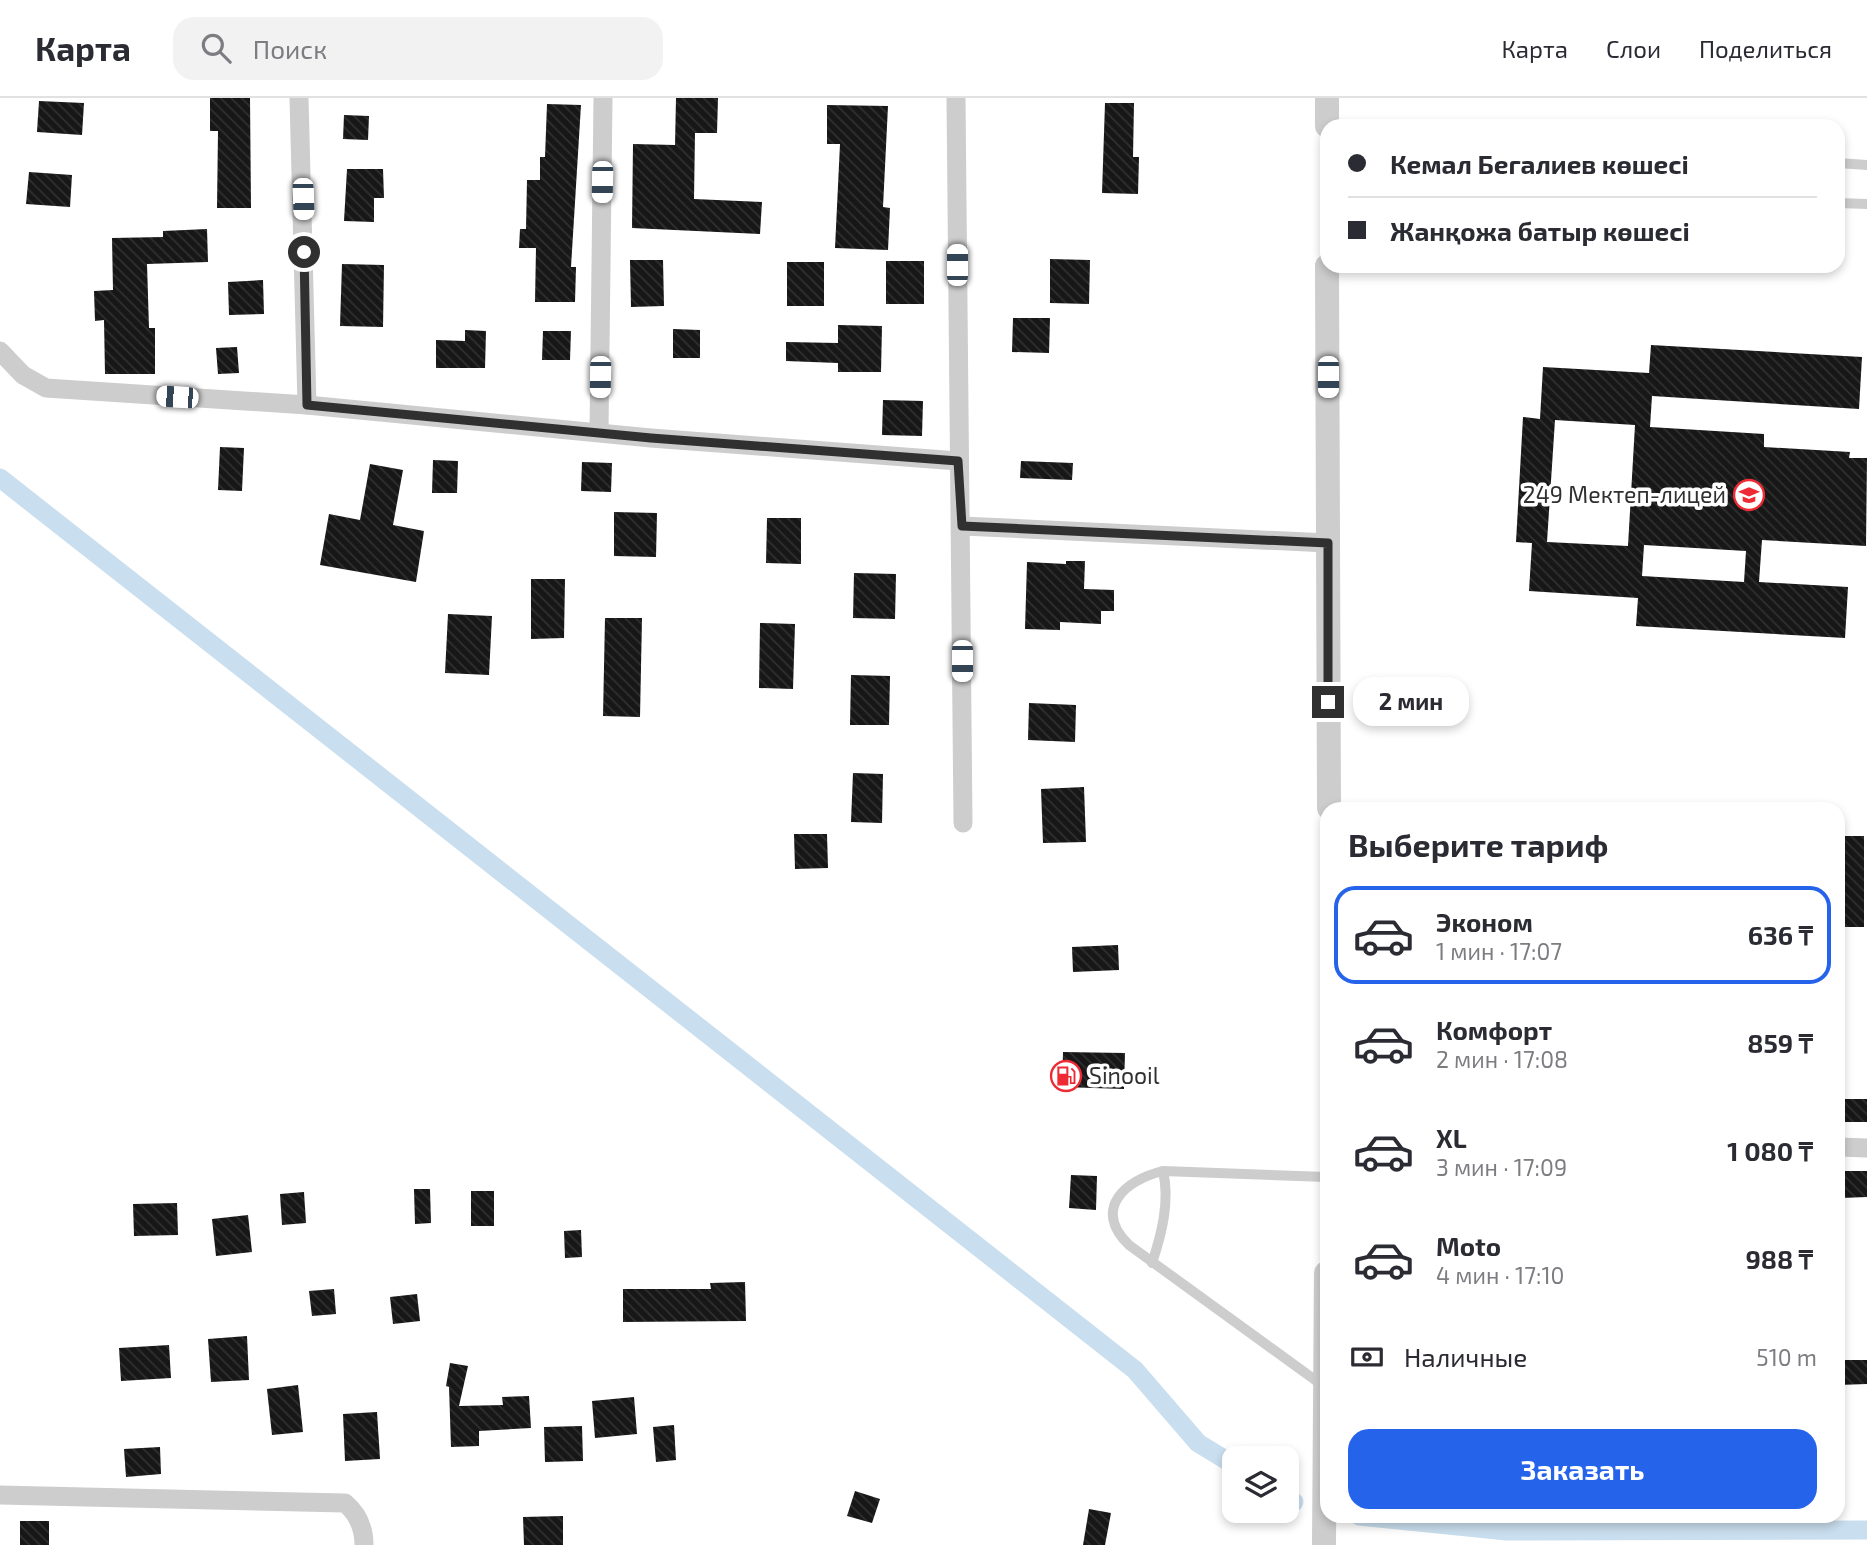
<!DOCTYPE html>
<html lang="ru">
<head>
<meta charset="utf-8">
<style>
	body { margin:0; font-family:"Exo 2",sans-serif; background:#f2f2f3; color:#2b2b33; height:100vh; display:flex; flex-direction:column; font-size:26px; white-space:nowrap }
	* { box-sizing:border-box; margin:0 }
	p { font-size:23px; color:#7c7c81 }
	.icon { flex:none; width:38px; height:38px; fill:none; stroke:currentColor; stroke-width:2; stroke-linecap:round; stroke-linejoin:round }
	.map { position:relative; flex:1; overflow:hidden }
	.side { position:absolute; left:1320px; top:704px; width:525px; height:721px; display:flex; flex-direction:column; background:#fff; border-radius:21px; box-shadow:0 4px 10px #0003 }
	.side>* { flex:none }
	.hud { position:absolute; left:1320px; top:21px; width:525px; height:154px; border-radius:21px; box-shadow:0 4px 10px #0003; display:grid; align-content:center; height:154px; padding:0 28px; background:#fff }
	.tools { position:absolute; left:1222px; top:1348px; display:grid; gap:14px }
	.tools a { display:grid; place-items:center; width:77px; height:77px; border-radius:14px; background:#fff; box-shadow:0 4px 10px #0003; font-size:35px }
	.end { position:absolute; width:32px; height:32px; margin:-16px; border:9px solid #303030; background:#fff; box-shadow:0 0 0 4px #fff }
	.from { border-radius:50% }
	.bubble { position:absolute; height:49px; border-radius:21px; background:#fff; box-shadow:0 4px 10px #0003; font-size:23px; font-weight:700; line-height:49px; text-align:center }
	.car { position:absolute; width:21px; height:42px; margin:-21px -10px; border-radius:9px; box-shadow:0 0 5px 2px #0007; background:linear-gradient(#fff 24%,#345 0 40%,#fff 0 76%,#345 0 86%,#fff 0) }
	.hud b { display:flex; align-items:center; gap:24px; height:66px; font-size:26px }
	.hud b+b { border-top:2px solid #e1e1e2 }
	.hud i { width:18px; height:18px; background:#2b2b33 }
	ul { padding:0; list-style:none }
	li { display:flex; align-items:center; gap:21px; height:98px; margin:0 14px 10px; padding:0 14px; border:4px solid transparent; border-radius:21px }
	li div { flex:1 }
	li b { display:block; font-size:26px }
	li em { font-style:normal; font-weight:700 }
	li.on { border-color:#2563eb }
	li>.icon { width:63px; height:63px; stroke-width:1.5 }
	h2 { padding:0 28px; font-size:32px; line-height:84px }
	.pay { display:flex; align-items:center; gap:18px; height:77px; padding:0 28px; font-size:26px }
	.pay p { margin-inline-start:auto }
	.button { display:flex; gap:14px; margin-top:auto; padding:14px 28px }
	.button a { flex:1; height:80px; border-radius:21px; background:#2563eb; color:#fff; font-size:28px; font-weight:700; line-height:80px; text-align:center }
	header { display:flex; align-items:center; gap:42px; box-sizing:border-box; height:98px; padding:0 35px; background:#fff; border-bottom:2px solid #e1e1e2 }
	header strong { font-size:33px }
	nav { display:flex; gap:38px; margin-inline-start:auto; font-size:24px }
	.search { width:490px; height:63px; background:#f2f2f3; display:flex; align-items:center; gap:18px; box-sizing:border-box; padding:0 24px; border-radius:21px; color:#7c7c81; font-size:26px }
	.map>svg:first-child { display:block }
	.lines { fill:none; stroke-linecap:round; stroke-linejoin:round }
	.canal { stroke:#c9deee; stroke-width:19 }
	.building { fill:url(#building-back-hatch); fill-rule:evenodd }
	.service { stroke:#cdcdcd; stroke-width:10 }
	.minor { stroke:#cdcdcd; stroke-width:19 }
	.tertiary { stroke:#cdcdcd; stroke-width:24 }
	.route { stroke:#303030; stroke-width:9 }
	.labels { text-anchor:middle; stroke-width:7; stroke-linejoin:round; paint-order:stroke }
	.poi-label { font-size:23px; fill:#303030; stroke:#fff; text-anchor:end }
</style>
</head>
<body>
<header>
<strong>Карта</strong>
<div class="search"><svg class="icon" aria-label="search" viewBox="0 0 24 24"><circle cx="10" cy="10" r="6"/><path d="M15 15l6 6"/></svg>Поиск</div>
<nav><a>Карта</a><a>Слои</a><a>Поделиться</a></nav>
</header>
<div class="map">
<svg width="1867" height="1447" viewBox="0 0 1867 1447">
	<defs>
		<pattern id="building-back-hatch" width="6" height="6" patternUnits="userSpaceOnUse" patternTransform="scale(1.75)"><rect width="6" height="6" fill="#171717"/><path d="M-1 5l2 2M0 0l6 6M5-1l2 2" fill="none" stroke="#303030"/></pattern>
	</defs>
	<rect width="100%" height="100%" fill="#fff"/>
	<g class="lines">
		<g class="canal">
			<polyline points="0,380 1135,1272 1198,1345 1234,1367"/>
			<polyline points="1286,1399 1294,1404"/>
			<polyline points="1359,1418 1507,1433 1867,1432"/>
		</g>
	</g>
	<g class="building">
		<polygon points="210,0 250,0 251,110 217,110 218,33 210,33"/>
		<polygon points="676,0 718,0 717,35 695,35 694,101 762,104 760,136 632,130 633,46 675,47"/>
		<polygon points="39,3 84,5 82,37 37,34"/>
		<polygon points="1105,5 1134,5 1133,59 1139,59 1138,96 1102,95"/>
		<polygon points="547,6 581,7 571,169 576,169 575,204 535,204 536,150 519,150 520,131 526,131 527,82 540,82 540,59 545,59"/>
		<polygon points="827,7 888,8 883,109 890,110 888,152 835,150 840,46 827,46"/>
		<polygon points="344,17 369,18 368,42 343,41"/>
		<polygon points="347,71 383,71 384,100 374,100 374,124 344,123"/>
		<polygon points="29,74 72,77 70,109 26,106"/>
		<polygon points="207,131 208,164 147,166 149,230 155,230 155,276 105,276 104,222 95,223 94,193 113,192 112,140 163,139 163,133"/>
		<polygon points="1050,161 1090,162 1089,206 1050,205"/>
		<polygon points="630,162 663,162 664,208 631,209"/>
		<rect x="886" y="163" width="38" height="43"/>
		<rect x="787" y="164" width="37" height="44"/>
		<polygon points="342,166 384,167 383,229 340,228"/>
		<polygon points="263,182 264,216 229,217 228,184"/>
		<polygon points="1013,220 1050,220 1049,255 1012,254"/>
		<polygon points="838,227 882,228 881,274 838,274 838,265 786,263 786,244 838,245"/>
		<polygon points="673,231 700,232 700,260 673,260"/>
		<polygon points="465,232 486,233 485,270 436,270 436,242 465,243"/>
		<polygon points="543,233 571,233 570,262 542,262"/>
		<path d="M1651 247 1862 259 1859 311 1652 298 1650 329 1764 336V349L1850 354 1849 360H1867L1866 448 1762 442 1759 484 1848 489 1845 540 1636 528 1638 500 1529 493 1532 445 1516 444 1523 319 1540 321 1543 269 1649 275ZM1555 322 1635 327 1628 448 1547 444ZM1644 447 1746 453 1744 484 1642 478Z"/>
		<polygon points="237,249 239,275 218,276 216,250"/>
		<polygon points="883,302 923,303 922,338 882,337"/>
		<polygon points="220,349 244,350 242,393 218,392"/>
		<polygon points="433,362 458,363 457,395 432,395"/>
		<polygon points="1021,363 1073,365 1072,382 1020,380"/>
		<polygon points="582,364 612,365 611,394 581,393"/>
		<polygon points="370,366 403,372 393,427 424,433 416,484 320,467 329,416 360,422"/>
		<polygon points="614,414 657,415 656,459 614,458"/>
		<polygon points="767,420 801,420 801,466 766,465"/>
		<polygon points="1066,463 1085,463 1084,491 1114,492 1114,513 1101,513 1101,526 1060,524 1060,532 1025,531 1027,464 1066,466"/>
		<polygon points="854,475 896,476 895,521 853,520"/>
		<polygon points="531,481 565,481 564,540 531,541"/>
		<polygon points="448,516 492,518 489,577 445,575"/>
		<polygon points="605,520 642,520 640,619 603,618"/>
		<polygon points="760,525 795,526 793,591 759,590"/>
		<polygon points="851,577 890,578 889,627 850,627"/>
		<polygon points="1029,605 1076,607 1075,644 1028,642"/>
		<polygon points="853,675 883,676 882,725 851,724"/>
		<polygon points="1084,689 1086,744 1043,745 1041,691"/>
		<polygon points="794,736 827,736 828,770 795,771"/>
		<rect x="1838" y="738" width="26" height="91"/>
		<polygon points="1118,847 1119,872 1073,874 1072,849"/>
		<polygon points="1063,954 1125,955 1124,991 1062,989"/>
		<rect x="1843" y="1001" width="24" height="23"/>
		<polygon points="1841,1073 1867,1073 1867,1099 1841,1100"/>
		<polygon points="1071,1077 1097,1078 1096,1112 1069,1110"/>
		<polygon points="414,1091 430,1091 431,1125 415,1126"/>
		<rect x="471" y="1093" width="23" height="35"/>
		<polygon points="304,1094 306,1125 282,1127 280,1096"/>
		<polygon points="177,1105 178,1137 134,1138 133,1106"/>
		<polygon points="248,1117 252,1154 216,1158 212,1121"/>
		<polygon points="581,1132 582,1159 565,1160 564,1133"/>
		<polygon points="745,1184 746,1223 623,1224 623,1191 711,1191 710,1185"/>
		<polygon points="334,1191 336,1216 312,1218 309,1193"/>
		<polygon points="417,1196 420,1223 393,1226 390,1199"/>
		<polygon points="247,1238 249,1282 211,1284 208,1241"/>
		<polygon points="169,1247 171,1280 121,1283 119,1250"/>
		<polygon points="1838,1262 1867,1262 1867,1286 1838,1287"/>
		<polygon points="450,1265 468,1268 459,1308 503,1307 502,1299 529,1298 531,1330 479,1333 479,1348 451,1349 449,1289 446,1288"/>
		<polygon points="298,1287 303,1334 272,1337 267,1291"/>
		<polygon points="634,1299 637,1336 595,1340 592,1303"/>
		<polygon points="377,1314 380,1361 345,1363 343,1316"/>
		<polygon points="674,1327 676,1362 656,1364 653,1329"/>
		<polygon points="582,1328 583,1363 545,1364 544,1329"/>
		<polygon points="160,1349 161,1376 126,1379 124,1351"/>
		<polygon points="855,1393 880,1401 872,1425 847,1418"/>
		<polygon points="1089,1411 1111,1415 1105,1447 1083,1447"/>
		<polygon points="563,1418 563,1447 524,1447 523,1419"/>
		<rect x="20" y="1423" width="29" height="24"/>
	</g>
	<g class="lines">
		<g class="service">
			<polyline points="1838,65 1867,67"/>
			<polyline points="1838,105 1867,106"/>
			<path d="M1152 1165C1162 1135 1170 1103 1163 1073"/>
			<path d="M1322 1287 1129 1147C1092 1111 1125 1082 1163 1073L1326 1079"/>
		</g>
		<g class="minor">
			<polyline points="299,0 307,307"/>
			<polyline points="956,0 963,725"/>
			<polyline points="0,253 23,277 46,290 307,307 651,340 958,363"/>
			<polyline points="599,334 603,0"/>
			<polyline points="962,428 1328,445"/>
			<polyline points="1838,1049 1867,1050"/>
			<path d="M0 1397 345 1405C358 1416 364 1430 364 1447"/>
		</g>
		<g class="tertiary">
			<polyline points="1327,0 1327,28"/>
			<polyline points="1327,168 1329,710"/>
			<polyline points="1324,1447 1326,1175"/>
		</g>
	</g>
	<g class="lines">
		<polyline class="route" points="304,154 307,307 651,340 958,363 962,428 1328,445 1328,604"/>
	</g>
	<defs>
		<g id="school-ring" transform="scale(1.575)"><circle r="9.5" fill="#fff" stroke="#ee2b34" stroke-width="1.5"/><path d="M0-5L7-2L0 1L-7-2ZM-4 1L0 2.5L4 1V4Q0 6-4 4Z" fill="#ee2b34"/></g>
		<g id="fuel-ring" transform="scale(1.575)"><circle r="9.5" fill="#fff" stroke="#ee2b34" stroke-width="1.5"/><path d="M-5.5-6h7V0h2V4h1.3V-2.5L3-4.5l.8-.8L6-3V5H2.5V1h-1V6h-7ZM-4.2-4.7v3.2H.2V-4.7Z" fill="#ee2b34"/></g>
	</defs>
	<g fill-rule="evenodd">
		<use href="#school-ring" x="1749" y="397"/>
		<use href="#fuel-ring" x="1066" y="978"/>
	</g>
	<g class="labels">
		<g class="poi-label">
			<text x="1726" y="405">249 Мектеп-лицей</text>
			<text x="1089" y="986" text-anchor="start">Sinooil</text>
		</g>
	</g>
</svg>
<div class="tools">
<a><svg class="icon" aria-label="layers" viewBox="0 0 24 24"><path d="M12 4l9 5-9 5-9-5zM3 14l9 5 9-5"/></svg></a>
</div>
<i class="end from" style="left:304px;top:154px"></i>
<i class="end" style="left:1328px;top:604px"></i>
<div class="bubble" style="left:1353px;top:579px;width:116px">2 мин</div>
<i class="car" style="left:602px;top:84px;rotate:181deg"></i>
<i class="car" style="left:303px;top:101px;rotate:178deg"></i>
<i class="car" style="left:957px;top:167px;rotate:0deg"></i>
<i class="car" style="left:600px;top:279px;rotate:181deg"></i>
<i class="car" style="left:1328px;top:279px;rotate:180deg"></i>
<i class="car" style="left:177px;top:299px;rotate:274deg"></i>
<i class="car" style="left:962px;top:563px;rotate:180deg"></i>
<div class="hud">
<b><i class="from"></i>Кемал Бегалиев көшесі</b>
<b><i></i>Жанқожа батыр көшесі</b>
</div>
<section class="side">
<h2>Выберите тариф</h2>
<ul>
<li class="on"><svg class="icon" aria-label="car" viewBox="0 0 24 24"><path d="M5 17H2v-5l4-1 3-4h7l3 4 3 1v5h-3M9 17h6M6 11h13"/><circle cx="7" cy="17" r="2"/><circle cx="17" cy="17" r="2"/></svg><div><b>Эконом</b><p>1 мин · 17:07</p></div><em>636 ₸</em></li>
<li><svg class="icon" aria-label="car" viewBox="0 0 24 24"><path d="M5 17H2v-5l4-1 3-4h7l3 4 3 1v5h-3M9 17h6M6 11h13"/><circle cx="7" cy="17" r="2"/><circle cx="17" cy="17" r="2"/></svg><div><b>Комфорт</b><p>2 мин · 17:08</p></div><em>859 ₸</em></li>
<li><svg class="icon" aria-label="car" viewBox="0 0 24 24"><path d="M5 17H2v-5l4-1 3-4h7l3 4 3 1v5h-3M9 17h6M6 11h13"/><circle cx="7" cy="17" r="2"/><circle cx="17" cy="17" r="2"/></svg><div><b>XL</b><p>3 мин · 17:09</p></div><em>1 080 ₸</em></li>
<li><svg class="icon" aria-label="car" viewBox="0 0 24 24"><path d="M5 17H2v-5l4-1 3-4h7l3 4 3 1v5h-3M9 17h6M6 11h13"/><circle cx="7" cy="17" r="2"/><circle cx="17" cy="17" r="2"/></svg><div><b>Moto</b><p>4 мин · 17:10</p></div><em>988 ₸</em></li>
</ul>
<div class="pay"><svg class="icon" aria-label="cash" viewBox="0 0 24 24"><path d="M3 7h18v10H3z"/><circle cx="12" cy="12" r="2"/></svg>Наличные<p>510 m</p></div>
<div class="button"><a>Заказать</a></div>
</section>
</div>
</body>
</html>
